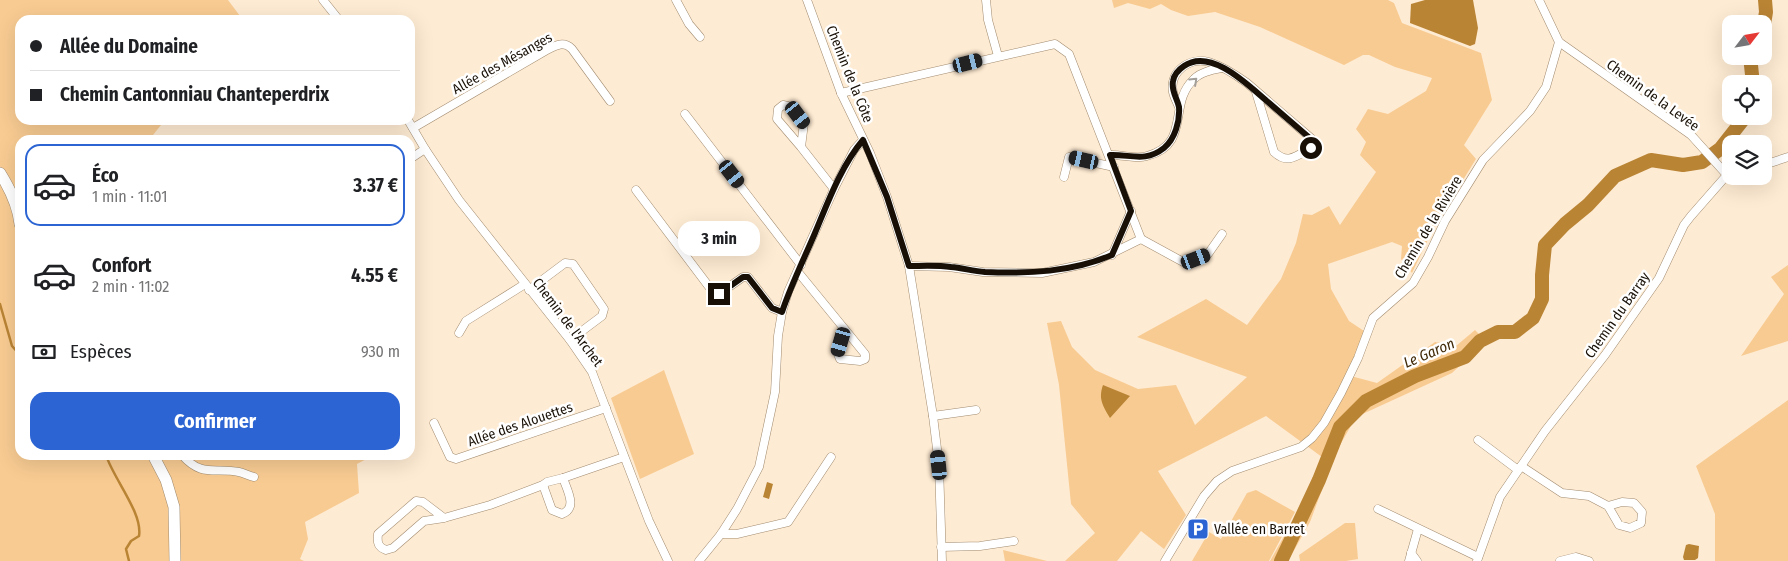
<!DOCTYPE html>
<html lang="fr">
<head>
<meta charset="utf-8">
<style>
	body { margin:0; font-family:"Fira Sans Condensed",sans-serif; background:#f6f6f6; color:#202124; height:100vh; display:flex; flex-direction:column; font-size:19px; white-space:nowrap }
	* { box-sizing:border-box; margin:0 }
	p { font-size:16px; color:#757577 }
	.icon { flex:none; width:28px; height:28px; fill:none; stroke:currentColor; stroke-width:2; stroke-linecap:round; stroke-linejoin:round }
	.map { position:relative; flex:1; overflow:hidden }
	.panel { position:absolute; left:15px; top:135px; width:400px; height:325px; display:flex; flex-direction:column; background:#fff; border-radius:15px; box-shadow:0 5px 20px #0002 }
	.panel>* { flex:none }
	.guide { position:absolute; left:15px; top:15px; width:400px; height:110px; border-radius:15px; box-shadow:0 5px 20px #0002; display:grid; align-content:center; height:110px; padding:0 15px; background:#fff }
	.needle { width:32px; rotate:59deg }
	.fabs { position:absolute; left:1722px; top:15px; display:grid; gap:10px }
	.fabs a { display:grid; place-items:center; width:50px; height:50px; border-radius:10px; background:#fff; box-shadow:0 5px 20px #0002; font-size:25px }
	.end { position:absolute; width:22px; height:22px; margin:-11px; border:6px solid #181006; background:#fff; box-shadow:0 0 0 2px #fff }
	.from { border-radius:50% }
	.bubble { position:absolute; height:35px; border-radius:15px; background:#fff; box-shadow:0 5px 20px #0002; font-size:16px; font-weight:700; line-height:35px; text-align:center }
	.car { position:absolute; width:15px; height:30px; margin:-15px -8px; border-radius:6px; box-shadow:0 0 4px 1px #0007; background:linear-gradient(#222 24%,#8ab4d8 0 40%,#222 0 76%,#8ab4d8 0 86%,#222 0) }
	.guide b { display:flex; align-items:center; gap:18px; height:48px; font-size:19px }
	.guide b+b { border-top:1px solid #e0e0e0 }
	.guide i { width:12px; height:12px; background:#202124 }
	ul { padding:9px 0 0; list-style:none }
	li { display:flex; align-items:center; gap:15px; height:82px; margin:0 10px 8px; padding:0 5px; border:2px solid transparent; border-radius:15px }
	li div { flex:1 }
	li b { display:block; font-size:19px }
	li em { font-style:normal; font-weight:700 }
	li.active { border-color:#2c65d3 }
	li>.icon { width:45px; height:45px; stroke-width:1.5 }
	.pay { display:flex; align-items:center; gap:12px; height:55px; padding:0 15px; font-size:19px }
	.pay p { margin-inline-start:auto }
	.action { display:flex; gap:10px; margin-top:auto; padding:10px 15px }
	.action a { flex:1; height:58px; border-radius:15px; background:#2c65d3; color:#fff; font-size:20px; font-weight:700; line-height:58px; text-align:center }
	.map>svg:first-child { display:block }
	.green { fill:#f8cb92 }
	.water { fill:#ba8435 }
	.lines { fill:none; stroke-linecap:round; stroke-linejoin:round }
	.stream { stroke:#ba8435; stroke-width:2.5 }
	.river { stroke:#ba8435; stroke-width:14 }
	.street-casing { stroke:#a18b6f; stroke-width:9 }
	.secondary-casing { stroke:#a18b6f; stroke-width:12 }
	.street { stroke:#fff; stroke-width:8 }
	.secondary { stroke:#fff; stroke-width:11 }
	.oneway { stroke:#a39f9b }
	.route { stroke:#181006; stroke-width:6 }
	.labels { text-anchor:middle; stroke-width:5; stroke-linejoin:round; paint-order:stroke }
	.street-label { font-size:14px; fill:#181006; stroke:#fff }
	.poi-label { font-size:14px; fill:#181006; stroke:#fff; text-anchor:start }
	.water-label { font-size:15px; font-style:italic; fill:#412a08; stroke:#fff }
</style>
</head>
<body>
<div class="map">
<svg width="1788" height="561" viewBox="0 0 1788 561">
	<rect width="100%" height="100%" fill="#feebd3"/>
	<g class="green">
		<polygon points="0,0 228,0 243,20 20,20 20,120 165,120 149,140 20,140 20,455 374,455 357,464 359,493 305,522 308,539 300,559 304,561 0,561"/>
		<polygon points="1112,0 1388,0 1394,3 1402,23 1481,53 1492,100 1464,145 1476,159 1434,227 1412,273 1401,259 1402,246 1392,242 1328,264 1331,289 1349,321 1364,331 1347,375 1377,383 1435,342 1456,346 1475,330 1486,341 1452,373 1356,417 1336,452 1310,522 1288,561 1270,561 1297,513 1322,457 1266,416 1158,471 1186,515 1164,549 1141,531 1117,561 1065,561 1095,533 1071,504 1059,385 1047,323 1061,321 1072,347 1095,370 1138,389 1176,385 1195,425 1247,377 1137,337 1206,299 1247,325 1281,279 1296,243 1303,214 1312,215 1329,206 1340,225 1376,172 1360,155 1366,142 1356,129 1368,109 1388,114 1426,91 1432,78 1395,67 1369,55 1363,55 1344,65 1260,27 1215,12 1188,16 1171,10 1161,4 1150,9 1128,3 1114,8"/>
		<polygon points="1788,265 1788,341 1741,356 1784,294 1771,277"/>
		<polygon points="664,370 694,454 640,479 611,398"/>
		<polygon points="1788,400 1788,561 1715,561 1715,514 1696,466"/>
		<polygon points="1256,490 1295,512 1269,561 1192,561 1209,532 1221,539 1247,493"/>
		<polygon points="1345,523 1355,523 1358,559 1346,561 1300,561 1299,555"/>
		<polygon points="1003,550 1047,561 1005,561"/>
	</g>
	<g class="water">
		<polygon points="1425,0 1473,0 1478,28 1475,44 1470,46 1410,23 1411,4"/>
		<path d="M1103 385 1130 396 1110 418C1103 406 1098 399 1103 385Z"/>
		<polygon points="767,482 773,484 769,499 763,497"/>
		<polygon points="1689,544 1699,546 1698,558 1695,560 1684,560 1683,557 1686,545"/>
	</g>
	<g class="lines">
		<g class="stream">
			<polyline points="0,304 12,346 20,355"/>
			<path d="M106 455C113 478 143 513 139 536L131 541 126 549 129 561"/>
		</g>
		<g class="river">
			<polyline points="1764,24 1766,12 1765,0"/>
			<polyline points="1750,56 1753,84"/>
			<polyline points="1281,561 1319,480 1340,427 1366,401 1415,376 1465,357 1480,341 1498,332 1515,332 1533,318 1542,299 1542,275 1545,245 1565,224 1588,205 1615,176 1651,160 1683,165 1702,162 1720,149 1746,116"/>
		</g>
		<g class="street-casing">
			<g id="street">
				<polyline points="323,0 339,20"/>
				<polyline points="676,0 689,24 700,37"/>
				<polyline points="807,0 841,93 870,153 887,197 909,266 933,416 939,465 942,561"/>
				<polyline points="986,0 988,20 998,56"/>
				<polyline points="1539,0 1559,42 1691,135 1727,175"/>
				<polyline points="841,93 1055,44 1069,54 1141,239 1094,262 1042,273 983,272 949,267 909,266"/>
				<path d="M1179 107C1177 102 1174 97 1173 92 1169 71 1190 57 1209 62 1222 66 1236 75 1247 83L1312 139 1311 148C1296 156 1288 165 1274 152L1256 92"/>
				<polyline points="685,114 801,265"/>
				<polyline points="408,120 425,149 459,200 570,340 592,372 649,521 668,561"/>
				<path d="M413 128 545 51C555 46 563 40 572 49L610 101"/>
				<polyline points="801,147 777,119 778,109 783,105 792,107 804,123 801,147 834,189"/>
				<path d="M1110 155C1122 154 1135 160 1147 156 1192 144 1167 104 1194 79 1201 72 1212 70 1222 68"/>
				<polyline points="410,159 425,149"/>
				<polyline points="1764,165 1788,157"/>
				<polyline points="1064,177 1069,157 1114,167"/>
				<polyline points="636,190 713,292 719,294 743,277 748,277 772,308 782,312"/>
				<polyline points="1141,239 1185,263 1208,254 1222,234"/>
				<polyline points="1112,255 1131,211"/>
				<polyline points="798,272 865,354 865,359 860,361 840,359 838,354 844,330"/>
				<polyline points="529,290 565,263 573,264 604,309 602,316 570,340"/>
				<polyline points="459,333 466,321 525,284"/>
				<polyline points="933,416 976,410"/>
				<polyline points="434,423 450,457 456,459 606,408"/>
				<polyline points="1478,440 1518,470"/>
				<path d="M182 455C202 478 215 467 239 472 244 473 249 476 254 477"/>
				<polyline points="1521,466 1562,493 1589,496 1608,506 1619,525 1630,528 1641,523 1642,512 1634,503 1622,502 1608,506"/>
				<path d="M543 485 552 510 562 514C578 508 567 490 563 478"/>
				<polyline points="1378,509 1478,557"/>
				<path d="M444 518 424 521 393 548 386 550C378 547 377 543 378 534L416 501 423 502 444 518 490 505 543 485 547 482 563 478 624 457"/>
				<polyline points="721,534 737,534 788,522 831,457"/>
				<polyline points="941,547 980,546 1014,541"/>
				<polyline points="1411,553 1417,561"/>
				<polyline points="699,561 721,534 737,509 759,467 775,392 778,336 782,312 788,292 834,189 854,150 863,140"/>
				<polyline points="1165,561 1204,496 1217,481 1232,471 1301,447 1312,438 1324,423 1341,393 1358,358 1373,318 1413,283 1428,257 1445,221 1483,160 1530,111 1546,87 1559,42"/>
				<polyline points="1409,561 1418,529"/>
				<polyline points="1477,561 1500,497 1545,431 1605,355 1659,278 1684,225 1691,216 1727,175 1731,174"/>
				<polyline points="1560,561 1576,557 1589,561"/>
			</g>
		</g>
		<g class="secondary-casing">
			<g id="secondary">
				<path d="M0 173C10 189 18 205 20 224"/>
				<polyline points="153,455 166,480 174,507 175,561"/>
			</g>
		</g>
		<use href="#street" class="street"/>
		<use href="#secondary" class="secondary"/>
	</g>
	<defs><path id="oneway-chevron" d="M-2-3.5L2.5 0L-2 3.5" fill="none" stroke-width="1.6" stroke-linecap="round" stroke-linejoin="round" transform="scale(1.25)"/></defs>
	<use class="oneway" href="#oneway-chevron" transform="translate(1194 81) rotate(-43)"/>
	<g class="lines">
		<path class="route" d="M719 294 743 277H748L772 308 782 312C791 285 804 259 815 233 828 202 841 166 863 140L887 197 909 266C922 266 937 265 951 267 962 268 973 271 985 272 1028 274 1072 272 1112 255L1131 211 1110 155C1130 154 1145 163 1164 148 1175 139 1180 121 1179 107 1177 98 1171 91 1173 81 1174 75 1178 70 1184 66 1211 47 1249 86 1268 102 1283 115 1297 127 1312 140L1311 148"/>
	</g>
	<defs>
		<g id="parking-square" transform="scale(1.125)"><rect x="-9" y="-9" width="18" height="18" rx="4" fill="#2c65d3" stroke="#fff"/><path d="M-3.5-5.5H1a3.5 3.5 0 0 1 0 7H-1V5.5H-3.5ZM-1-3.4V-.6H.8a1.4 1.4 0 0 0 0-2.8Z" fill="#fff"/></g>
	</defs>
	<g fill-rule="evenodd">
		<use href="#parking-square" x="1198" y="529"/>
	</g>
	<g class="labels">
		<g class="street-label">
			<text transform="translate(502 63) rotate(-29)" y="5">Allée des Mésanges</text>
			<text transform="translate(850 74) rotate(68)" y="5">Chemin de la Côte</text>
			<text transform="translate(1653 95) rotate(36)" y="5">Chemin de la Levée</text>
			<text transform="translate(1428 227) rotate(-59)" y="5">Chemin de la Rivière</text>
			<text transform="translate(1617 315) rotate(-55)" y="5">Chemin du Barray</text>
			<text transform="translate(568 322) rotate(53)" y="5">Chemin de l'Archet</text>
			<text transform="translate(520 424) rotate(-19)" y="5">Allée des Alouettes</text>
		</g>
		<g class="poi-label">
			<text x="1214" y="534">Vallée en Barret</text>
		</g>
		<g class="water-label">
			<text transform="translate(1429 353) rotate(-23)" y="5">Le Garon</text>
		</g>
	</g>
</svg>
<div class="fabs">
<a><svg class="needle" viewBox="-14 -14 28 28"><path d="M0-13l5 13h-10z" fill="#e53935"/><path d="M0 13l5-13h-10z" fill="#757577"/></svg></a>
<a><svg class="icon" aria-label="locate" viewBox="0 0 24 24"><circle cx="12" cy="12" r="6"/><path d="M12 2v4M12 18v4M2 12h4M18 12h4"/></svg></a>
<a><svg class="icon" aria-label="layers" viewBox="0 0 24 24"><path d="M12 4l9 5-9 5-9-5zM3 14l9 5 9-5"/></svg></a>
</div>
<i class="end from" style="left:1311px;top:148px"></i>
<i class="end" style="left:719px;top:294px"></i>
<div class="bubble" style="left:678px;top:221px;width:82px">3 min</div>
<i class="car" style="left:968px;top:63px;rotate:76deg"></i>
<i class="car" style="left:798px;top:115px;rotate:143deg"></i>
<i class="car" style="left:1084px;top:160px;rotate:283deg"></i>
<i class="car" style="left:732px;top:174px;rotate:142deg"></i>
<i class="car" style="left:1196px;top:259px;rotate:69deg"></i>
<i class="car" style="left:841px;top:342px;rotate:196deg"></i>
<i class="car" style="left:939px;top:465px;rotate:354deg"></i>
<div class="guide">
<b><i class="from"></i>Allée du Domaine</b>
<b><i></i>Chemin Cantonniau Chanteperdrix</b>
</div>
<section class="panel">
<ul>
<li class="active"><svg class="icon" aria-label="car" viewBox="0 0 24 24"><path d="M5 17H2v-5l4-1 3-4h7l3 4 3 1v5h-3M9 17h6M6 11h13"/><circle cx="7" cy="17" r="2"/><circle cx="17" cy="17" r="2"/></svg><div><b>Éco</b><p>1 min · 11:01</p></div><em>3.37 €</em></li>
<li><svg class="icon" aria-label="car" viewBox="0 0 24 24"><path d="M5 17H2v-5l4-1 3-4h7l3 4 3 1v5h-3M9 17h6M6 11h13"/><circle cx="7" cy="17" r="2"/><circle cx="17" cy="17" r="2"/></svg><div><b>Confort</b><p>2 min · 11:02</p></div><em>4.55 €</em></li>
</ul>
<div class="pay"><svg class="icon" aria-label="cash" viewBox="0 0 24 24"><path d="M3 7h18v10H3z"/><circle cx="12" cy="12" r="2"/></svg>Espèces<p>930 m</p></div>
<div class="action"><a>Confirmer</a></div>
</section>
</div>
</body>
</html>
